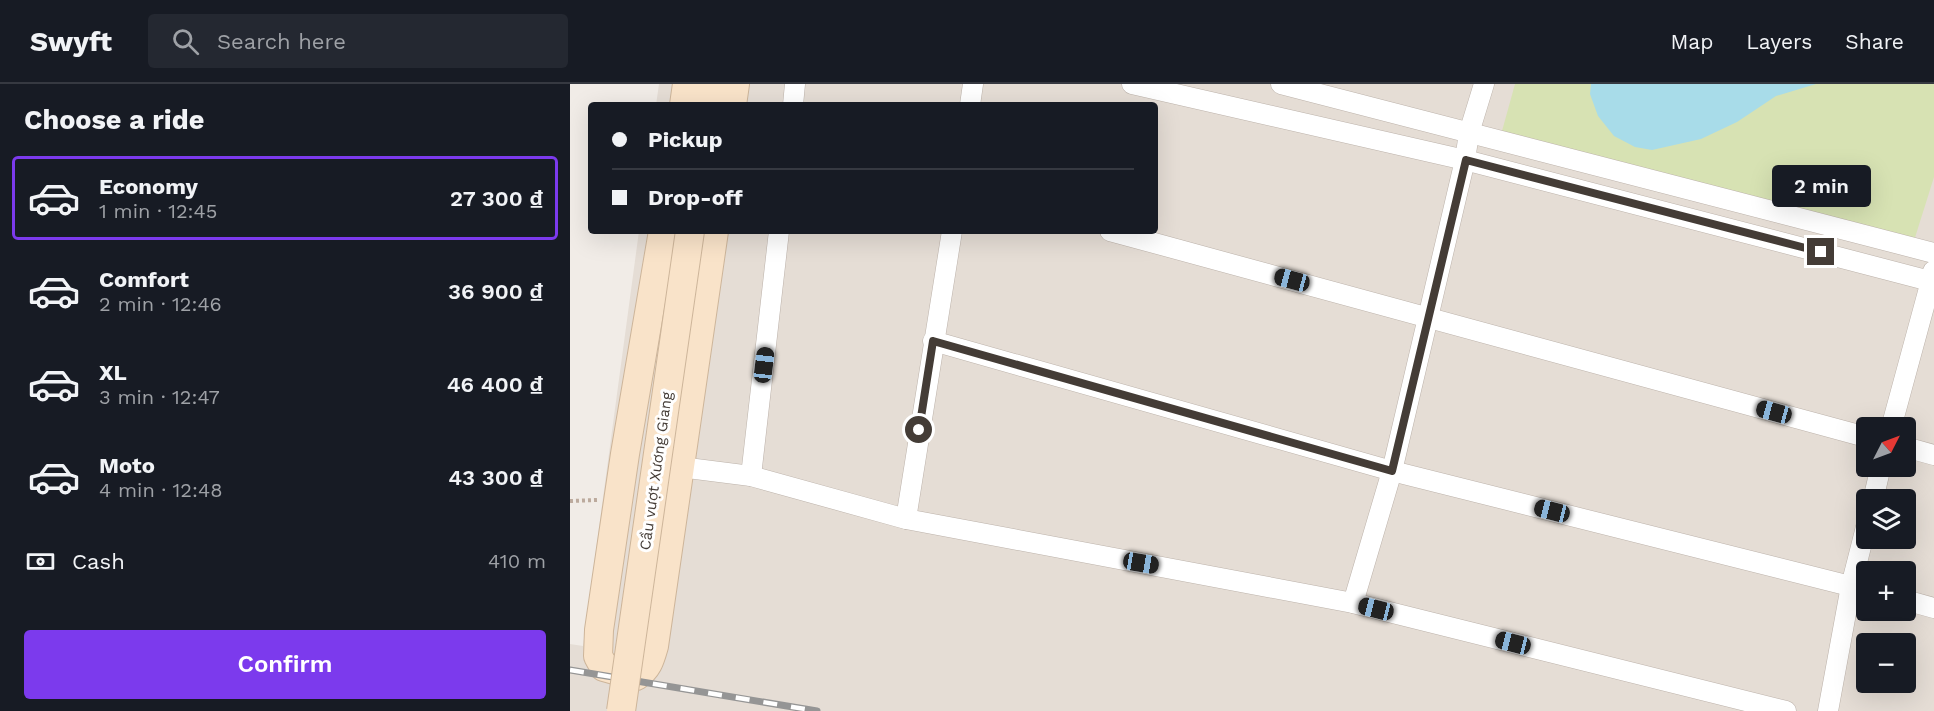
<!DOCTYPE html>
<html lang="en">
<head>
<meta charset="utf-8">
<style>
	body { margin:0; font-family:"Work Sans",sans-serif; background:#242831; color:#f1f3f6; height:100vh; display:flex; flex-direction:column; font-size:22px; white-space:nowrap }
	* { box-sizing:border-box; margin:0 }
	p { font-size:20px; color:#9ea1a6 }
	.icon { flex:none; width:33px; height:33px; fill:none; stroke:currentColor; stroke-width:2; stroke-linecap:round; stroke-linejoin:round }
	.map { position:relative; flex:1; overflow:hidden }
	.panel { display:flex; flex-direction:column; background:#171b24; width:570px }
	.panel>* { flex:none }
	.banner { position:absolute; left:18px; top:18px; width:570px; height:132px; border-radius:6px; box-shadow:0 6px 24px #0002; display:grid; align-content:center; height:132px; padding:0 24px; background:#171b24 }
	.needle { width:39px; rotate:48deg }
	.buttons { position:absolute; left:1286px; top:333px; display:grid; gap:12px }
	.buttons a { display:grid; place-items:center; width:60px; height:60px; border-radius:6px; background:#171b24; box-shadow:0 6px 24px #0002; font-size:30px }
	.end { position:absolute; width:27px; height:27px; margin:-14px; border:8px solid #443c36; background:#fff; box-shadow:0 0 0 3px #fff }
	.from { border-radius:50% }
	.bubble { position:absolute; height:42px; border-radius:6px; background:#171b24; box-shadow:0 6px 24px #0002; font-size:20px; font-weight:600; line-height:42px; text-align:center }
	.car { position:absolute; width:18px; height:36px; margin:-18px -9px; border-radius:8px; box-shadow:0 0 4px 2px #0007; background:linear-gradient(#222 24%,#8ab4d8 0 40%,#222 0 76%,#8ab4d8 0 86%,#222 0) }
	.banner b { display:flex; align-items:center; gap:21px; height:57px; font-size:22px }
	.banner b+b { border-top:2px solid #363941 }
	.banner i { width:15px; height:15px; background:#f1f3f6 }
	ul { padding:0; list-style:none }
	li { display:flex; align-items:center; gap:18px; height:84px; margin:0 12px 9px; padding:0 12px; border:3px solid transparent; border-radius:6px }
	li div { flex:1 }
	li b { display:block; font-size:22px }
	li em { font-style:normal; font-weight:600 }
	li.current { border-color:#7c3aed }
	li>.icon { width:54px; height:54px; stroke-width:1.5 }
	h2 { padding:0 24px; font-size:27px; line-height:72px }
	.pay { display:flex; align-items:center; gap:15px; height:66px; padding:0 24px; font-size:22px }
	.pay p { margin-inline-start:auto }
	.primary-button { display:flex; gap:12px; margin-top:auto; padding:12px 24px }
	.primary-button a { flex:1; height:69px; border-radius:6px; background:#7c3aed; color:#fff; font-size:24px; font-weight:600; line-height:69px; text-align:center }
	header { display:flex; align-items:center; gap:36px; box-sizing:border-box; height:84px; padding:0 30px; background:#171b24; border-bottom:2px solid #363941 }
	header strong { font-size:28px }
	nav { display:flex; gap:33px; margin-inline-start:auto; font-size:21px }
	.search { width:420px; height:54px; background:#242831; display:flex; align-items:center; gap:15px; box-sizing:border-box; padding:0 21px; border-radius:6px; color:#9ea1a6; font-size:22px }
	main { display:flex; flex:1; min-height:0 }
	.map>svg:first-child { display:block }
	.residential { fill:#e5ddd5; fill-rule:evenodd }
	.green { fill:#d7e2b3 }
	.water { fill:#a8dce9 }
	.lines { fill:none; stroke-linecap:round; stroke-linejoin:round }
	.street-casing { stroke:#bcb2aa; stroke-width:21 }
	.secondary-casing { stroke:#cdb59a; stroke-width:30 }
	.path { stroke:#bcaa9d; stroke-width:4; stroke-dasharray:3 3; stroke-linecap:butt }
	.street { stroke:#fff; stroke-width:20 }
	.secondary { stroke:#f9e3c9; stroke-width:28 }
	.rail-casing { stroke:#959595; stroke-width:7 }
	.rail { stroke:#fff; stroke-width:4.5; stroke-dasharray:14; stroke-linecap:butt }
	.secondary-bridge-casing { stroke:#cdb59a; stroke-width:30; stroke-linecap:butt }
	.secondary-bridge { stroke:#f9e3c9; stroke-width:28 }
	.route { stroke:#443c36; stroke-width:8 }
	.labels { text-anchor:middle; stroke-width:6; stroke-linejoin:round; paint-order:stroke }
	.street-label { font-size:15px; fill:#443c36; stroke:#fff }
</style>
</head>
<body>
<header>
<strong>Swyft</strong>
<div class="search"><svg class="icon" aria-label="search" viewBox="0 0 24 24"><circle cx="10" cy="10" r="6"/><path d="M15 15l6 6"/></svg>Search here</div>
<nav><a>Map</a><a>Layers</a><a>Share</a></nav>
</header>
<main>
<section class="panel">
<h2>Choose a ride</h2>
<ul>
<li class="current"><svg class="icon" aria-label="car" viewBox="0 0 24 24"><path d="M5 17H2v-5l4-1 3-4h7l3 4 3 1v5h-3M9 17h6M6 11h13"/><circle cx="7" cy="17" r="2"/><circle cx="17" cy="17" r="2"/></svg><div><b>Economy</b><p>1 min · 12:45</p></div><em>27 300 ₫</em></li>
<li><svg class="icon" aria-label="car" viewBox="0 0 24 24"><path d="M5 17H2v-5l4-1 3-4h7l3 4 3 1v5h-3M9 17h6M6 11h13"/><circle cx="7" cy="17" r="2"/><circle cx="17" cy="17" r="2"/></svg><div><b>Comfort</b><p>2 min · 12:46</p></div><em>36 900 ₫</em></li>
<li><svg class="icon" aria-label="car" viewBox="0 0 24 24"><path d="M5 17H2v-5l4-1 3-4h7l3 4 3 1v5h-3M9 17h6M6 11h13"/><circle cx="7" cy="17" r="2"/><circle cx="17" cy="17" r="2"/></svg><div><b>XL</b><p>3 min · 12:47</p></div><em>46 400 ₫</em></li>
<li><svg class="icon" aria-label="car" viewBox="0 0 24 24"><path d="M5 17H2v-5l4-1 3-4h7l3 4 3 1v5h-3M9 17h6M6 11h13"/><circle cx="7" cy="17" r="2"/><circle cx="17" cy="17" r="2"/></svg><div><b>Moto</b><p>4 min · 12:48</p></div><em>43 300 ₫</em></li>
</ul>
<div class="pay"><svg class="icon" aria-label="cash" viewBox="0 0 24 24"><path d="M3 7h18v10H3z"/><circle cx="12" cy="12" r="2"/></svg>Cash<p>410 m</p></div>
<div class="primary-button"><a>Confirm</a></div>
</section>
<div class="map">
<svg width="1364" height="627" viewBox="0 0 1364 627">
	<rect width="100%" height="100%" fill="#f1ece7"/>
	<path class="residential" d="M89 0H1364V627H0V560L13 562 69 147H585V21H86ZM1296 344H1335V382H1296ZM1296 416H1335V454H1296ZM1296 488H1335V526H1296ZM1296 560H1335V598H1296Z"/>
	<polygon class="green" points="945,0 1364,0 1364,93 1343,160 942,66 932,47"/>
	<polygon class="water" points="1021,0 1246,0 1206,12 1167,38 1131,55 1082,66 1065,63 1044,52 1028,32 1020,10"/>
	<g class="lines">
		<g class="street-casing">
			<g id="street">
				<polyline points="562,0 895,76 1364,198"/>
				<polyline points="711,0 1364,169"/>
				<polyline points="223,21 225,0"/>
				<polyline points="400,21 403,0"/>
				<polyline points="540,147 1296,353"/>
				<polyline points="363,257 822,387 1296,506"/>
				<polyline points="1321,344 1361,197 1363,187"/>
				<polyline points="1335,363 1364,371"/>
				<polyline points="110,383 181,392 336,435 783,519 1216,627"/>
				<polyline points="181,392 209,147"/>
				<polyline points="1303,416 1311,382"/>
				<polyline points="336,435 382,147"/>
				<polyline points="1335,516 1364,524"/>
				<polyline points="783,519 822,387 895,76 899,49 914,0"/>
				<polyline points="1258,627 1281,502 1296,443"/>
			</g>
		</g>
		<g class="secondary-casing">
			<g id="secondary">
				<polyline points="114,21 117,0"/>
				<polyline points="139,21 142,0"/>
				<polyline points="162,21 165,0"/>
				<path d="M93 147 55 370 29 546 28 572 34 583 66 592C78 584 80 576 84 562L144 147"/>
			</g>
		</g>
		<polyline class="path" points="0,417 27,416"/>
		<use href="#street" class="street"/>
		<use href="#secondary" class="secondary"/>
		<g class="rail-casing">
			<polyline id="rail" points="0,586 247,627"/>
		</g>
		<use href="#rail" class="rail"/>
		<g class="secondary-bridge-casing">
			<polyline id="secondary-bridge" points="51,627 120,147"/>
		</g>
		<use href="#secondary-bridge" class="secondary-bridge"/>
	</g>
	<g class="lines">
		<polyline class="route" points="349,346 363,257 822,387 896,76 1251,168"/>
	</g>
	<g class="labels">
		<g class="street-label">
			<text transform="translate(86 387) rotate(-82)" y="5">Cầu vượt Xương Giang</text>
		</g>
	</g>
</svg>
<div class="buttons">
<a><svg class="needle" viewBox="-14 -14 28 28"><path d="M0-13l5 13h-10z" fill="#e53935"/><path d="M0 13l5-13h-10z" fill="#9ea1a6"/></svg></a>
<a><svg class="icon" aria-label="layers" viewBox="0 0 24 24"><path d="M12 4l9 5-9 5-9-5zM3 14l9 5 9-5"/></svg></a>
<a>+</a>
<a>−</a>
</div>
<i class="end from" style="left:349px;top:346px"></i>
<i class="end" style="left:1251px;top:168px"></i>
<div class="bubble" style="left:1202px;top:81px;width:99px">2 min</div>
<i class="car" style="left:722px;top:196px;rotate:285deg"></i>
<i class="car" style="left:194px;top:281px;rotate:7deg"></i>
<i class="car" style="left:1204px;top:328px;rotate:285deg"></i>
<i class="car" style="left:982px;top:427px;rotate:284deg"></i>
<i class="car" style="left:571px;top:479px;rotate:100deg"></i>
<i class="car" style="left:806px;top:525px;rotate:284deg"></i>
<i class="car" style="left:943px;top:559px;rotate:284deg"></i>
<div class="banner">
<b><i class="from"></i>Pickup</b>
<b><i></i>Drop-off</b>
</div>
</div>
</main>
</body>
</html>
